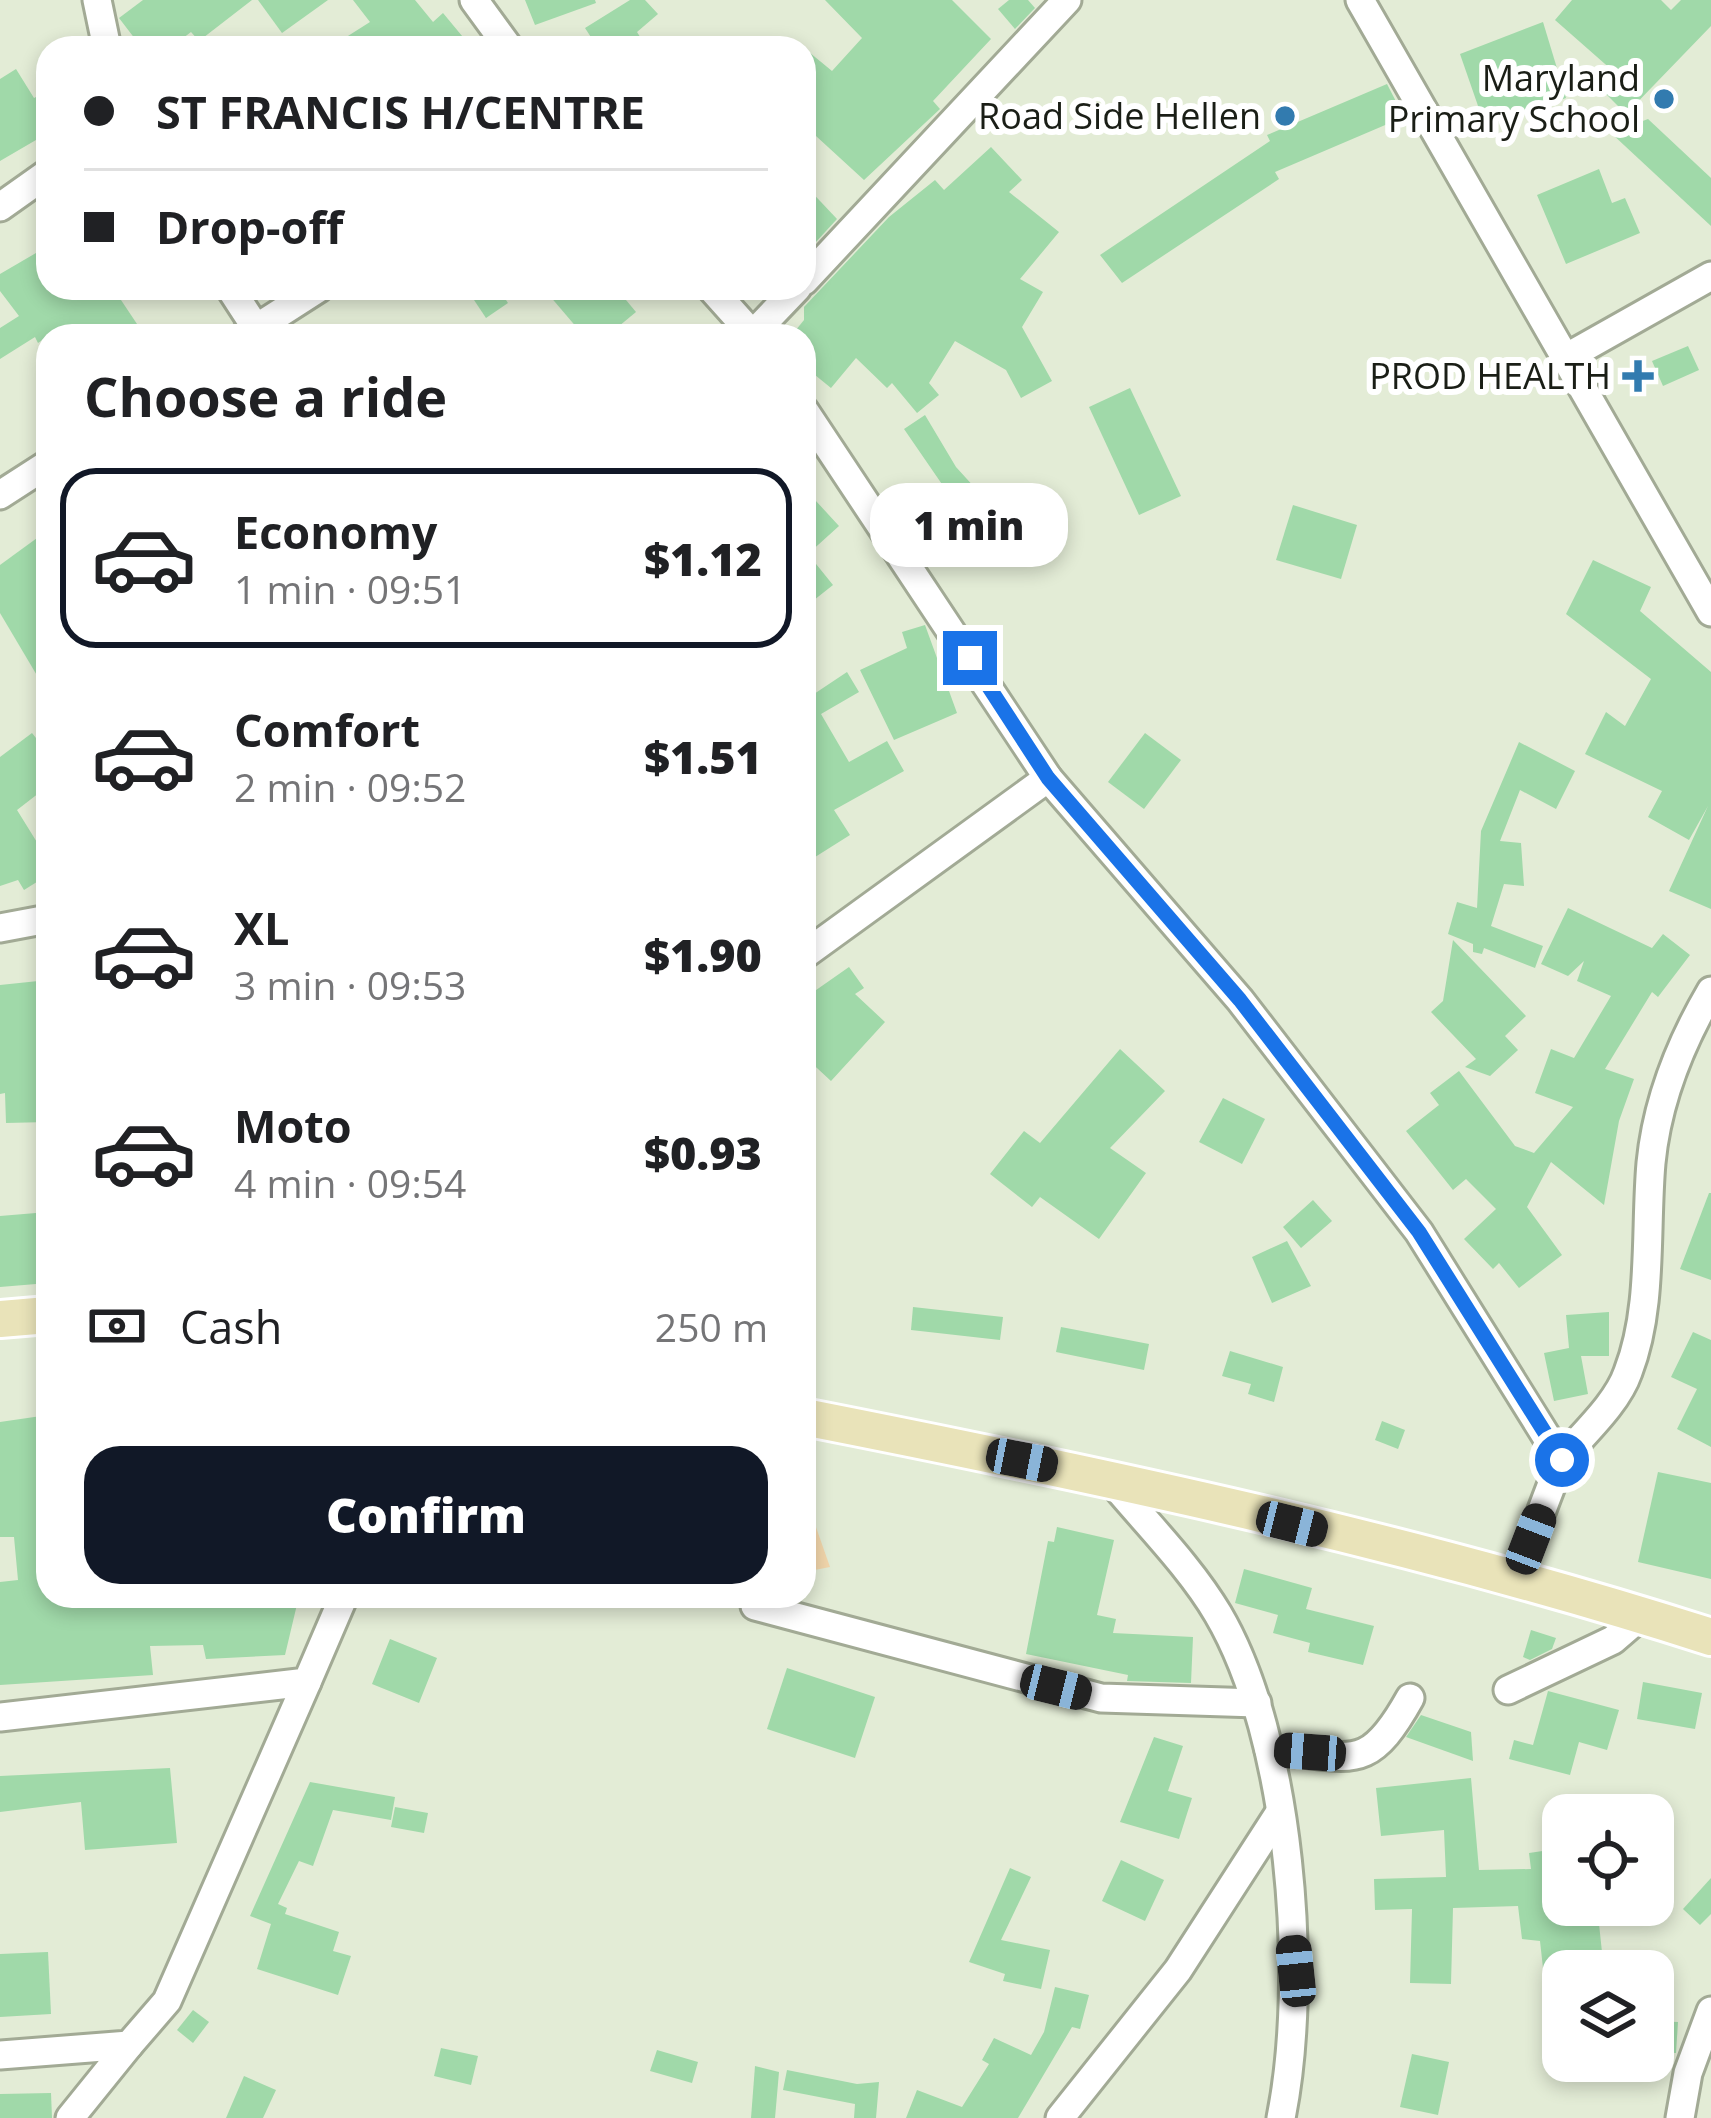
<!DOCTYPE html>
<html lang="en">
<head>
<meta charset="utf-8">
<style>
	body { margin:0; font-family:"Open Sans",sans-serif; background:#f6f6f6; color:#202124; height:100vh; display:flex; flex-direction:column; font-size:45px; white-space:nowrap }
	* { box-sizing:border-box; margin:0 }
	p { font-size:39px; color:#757577 }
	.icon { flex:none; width:66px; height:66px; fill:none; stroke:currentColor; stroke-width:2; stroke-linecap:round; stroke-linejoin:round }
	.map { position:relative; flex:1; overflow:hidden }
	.details { position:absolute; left:36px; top:324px; width:780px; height:1284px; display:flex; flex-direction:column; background:#fff; border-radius:36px; box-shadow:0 6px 18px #0003 }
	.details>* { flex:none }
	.banner { position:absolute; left:36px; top:36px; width:780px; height:264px; border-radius:36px; box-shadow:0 6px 18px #0003; display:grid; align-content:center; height:264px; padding:0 48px; background:#fff }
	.tools { position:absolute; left:1542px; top:1794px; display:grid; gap:24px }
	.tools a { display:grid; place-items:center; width:132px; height:132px; border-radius:24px; background:#fff; box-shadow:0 6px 18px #0003; font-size:60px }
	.end { position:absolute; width:54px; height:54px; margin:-27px; border:15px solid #1a73e8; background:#fff; box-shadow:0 0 0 6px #fff }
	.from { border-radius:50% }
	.bubble { position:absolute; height:84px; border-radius:36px; background:#fff; box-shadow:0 6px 18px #0003; font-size:39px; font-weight:800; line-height:84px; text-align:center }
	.car { position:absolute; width:36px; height:72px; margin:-36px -18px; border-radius:15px; box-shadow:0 0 9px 3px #0007; background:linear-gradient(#222 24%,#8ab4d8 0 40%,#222 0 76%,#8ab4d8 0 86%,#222 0) }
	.banner b { display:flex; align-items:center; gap:42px; height:114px; font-size:45px }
	.banner b+b { border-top:3px solid #e0e0e0 }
	.banner i { width:30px; height:30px; background:#202124 }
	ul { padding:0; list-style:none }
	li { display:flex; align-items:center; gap:36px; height:180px; margin:0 24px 18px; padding:0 24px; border:6px solid transparent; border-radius:36px }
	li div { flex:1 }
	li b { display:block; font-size:45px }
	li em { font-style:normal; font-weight:800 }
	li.selected { border-color:#111827 }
	li>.icon { width:108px; height:108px; stroke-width:1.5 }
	h2 { padding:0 48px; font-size:54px; line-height:144px }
	.pay { display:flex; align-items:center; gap:30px; height:132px; padding:0 48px; font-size:45px }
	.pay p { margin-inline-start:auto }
	.button { display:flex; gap:24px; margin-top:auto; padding:24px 48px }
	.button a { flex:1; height:138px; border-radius:36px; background:#111827; color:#fff; font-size:48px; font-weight:800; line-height:138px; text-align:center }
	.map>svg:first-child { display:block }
	.green { fill:#f2d6ab }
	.building { fill:#a0d9a9 }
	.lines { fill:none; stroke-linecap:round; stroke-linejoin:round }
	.minor-casing { stroke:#a2aa95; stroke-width:33 }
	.major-casing { stroke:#fff; stroke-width:42 }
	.minor { stroke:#fff; stroke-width:27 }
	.major { stroke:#e9e3b9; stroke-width:36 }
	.route { stroke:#1a73e8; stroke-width:15 }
	.poi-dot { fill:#327baf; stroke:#fff; stroke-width:4.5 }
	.labels { text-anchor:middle; stroke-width:12; stroke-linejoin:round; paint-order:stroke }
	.poi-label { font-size:36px; fill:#1a1e16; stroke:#fff; text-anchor:end }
</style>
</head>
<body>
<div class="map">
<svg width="1711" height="2118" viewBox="0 0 1711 2118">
	<rect width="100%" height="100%" fill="#e3ecd6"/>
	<polygon class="green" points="804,1493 830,1567 804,1572"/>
	<g class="building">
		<polygon points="143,0 252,0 199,41 191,32 170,48 142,48 119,18"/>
		<polygon points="258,0 328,0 282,33"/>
		<polygon points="353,0 415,0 433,22 443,13 472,48 329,48 370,22"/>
		<polygon points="525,0 595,0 596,3 535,25"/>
		<polygon points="630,0 645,0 658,14 637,32 647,48 598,48 585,28"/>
		<polygon points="825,0 952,0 991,39 933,101 940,109 864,180 804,125 804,48 832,71 862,38"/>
		<polygon points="1009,0 1028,0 1035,8 1015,29 998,9"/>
		<polygon points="1572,0 1661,0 1671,10 1681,0 1711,0 1711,26 1626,114 1598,86 1613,71 1555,20"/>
		<polygon points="1543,22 1566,98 1485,126 1460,54"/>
		<polygon points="16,69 34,98 48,91 48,133 0,161 0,79"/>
		<polygon points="1387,84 1404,117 1275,172 1279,179 1122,283 1100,255 1270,141 1267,135"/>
		<polygon points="1648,119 1711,178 1711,226 1611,133"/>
		<polygon points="991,147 1022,180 1009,192 1059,232 1020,279 1043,292 1022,327 1052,381 1021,398 1006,370 955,341 929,383 939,395 917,413 892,383 887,388 856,358 831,388 804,366 804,336 791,336 804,320 804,307 889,217 935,180 944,190"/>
		<polygon points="1599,169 1612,203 1625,198 1640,233 1566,264 1537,195"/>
		<polygon points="804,184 837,219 804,255"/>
		<polygon points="48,246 48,288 113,288 145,336 48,336 38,343 35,337 0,359 0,328 19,316 0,291 0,274"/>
		<polygon points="466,288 498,288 508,303 486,318"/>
		<polygon points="543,288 616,288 636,312 607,336 584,336"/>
		<polygon points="1688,346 1699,370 1663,386 1652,361"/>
		<polygon points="1130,388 1181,496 1139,515 1089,407"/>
		<polygon points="925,415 956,467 976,489 969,494 980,515 968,522 904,429"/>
		<polygon points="804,488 839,526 808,554 833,585 804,608"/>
		<polygon points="1293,505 1357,525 1341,579 1276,560"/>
		<polygon points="48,530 48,694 0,613 0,565"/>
		<polygon points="1593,560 1651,587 1640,611 1711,672 1711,909 1669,891 1708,806 1689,840 1648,817 1662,791 1585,754 1606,712 1625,726 1651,679 1566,614"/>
		<polygon points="925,625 957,713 894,740 860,670 907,648 902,632"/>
		<polygon points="847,672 859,692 821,714 849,762 887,741 904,771 834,810 850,835 804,864 804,684 811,696"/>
		<polygon points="32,733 48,753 48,786 17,810 48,860 48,875 24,890 18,880 0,886 0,757"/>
		<polygon points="1145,733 1181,760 1144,809 1108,782"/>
		<polygon points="1519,742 1575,771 1556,809 1520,790 1500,841 1521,843 1524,886 1504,884 1491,926 1543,946 1535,968 1484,948 1482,954 1473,952 1473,944 1448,934 1457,902 1477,908 1481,831"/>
		<polygon points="1568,908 1652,948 1663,934 1690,955 1658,997 1652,992 1605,1069 1634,1079 1619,1121 1604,1205 1551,1162 1527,1207 1562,1255 1519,1288 1499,1263 1493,1269 1464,1239 1496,1209 1466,1179 1453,1190 1406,1131 1439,1105 1430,1093 1459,1071 1515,1146 1534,1153 1573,1107 1535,1093 1551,1049 1574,1058 1611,996 1577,981 1584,961 1568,976 1541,964"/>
		<polygon points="1453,940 1526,1016 1505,1036 1518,1050 1490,1076 1465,1067 1476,1059 1431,1012 1443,1001"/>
		<polygon points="849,967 864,988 855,994 885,1022 831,1081 804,1056 804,1006 809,995"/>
		<polygon points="48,980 48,1122 6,1123 5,1093 0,1094 0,985"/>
		<polygon points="1120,1049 1165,1091 1110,1148 1146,1173 1099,1239 1040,1197 1032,1207 990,1174 1024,1131 1040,1143"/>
		<polygon points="1223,1098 1265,1119 1242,1164 1199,1142"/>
		<polygon points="1709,1193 1711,1193 1711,1280 1680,1269"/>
		<polygon points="1313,1200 1332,1221 1301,1248 1283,1227"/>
		<polygon points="48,1212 48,1283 0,1287 0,1216"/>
		<polygon points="1287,1241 1311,1286 1272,1303 1252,1257"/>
		<polygon points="913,1307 1003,1317 1000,1340 911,1330"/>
		<polygon points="1609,1312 1609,1356 1581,1356 1588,1394 1554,1401 1544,1353 1569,1348 1566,1315"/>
		<polygon points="1061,1327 1149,1344 1144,1370 1056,1352"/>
		<polygon points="1693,1332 1711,1340 1711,1447 1677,1429 1697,1389 1671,1377"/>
		<polygon points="1230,1351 1283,1367 1274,1402 1248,1394 1251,1384 1222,1376"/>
		<polygon points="48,1415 48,1596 299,1596 285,1655 206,1659 203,1645 150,1646 153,1675 0,1685 0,1582 18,1580 14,1537 0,1537 0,1422"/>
		<polygon points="1382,1421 1405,1430 1398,1449 1375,1440"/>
		<polygon points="1658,1472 1711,1483 1711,1579 1638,1562"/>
		<polygon points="1057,1527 1114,1540 1097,1615 1116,1619 1113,1633 1193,1637 1191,1683 1127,1681 1128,1675 1026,1654 1048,1541 1054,1542"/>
		<polygon points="1244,1569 1312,1588 1306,1609 1374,1626 1363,1665 1308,1652 1310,1643 1273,1633 1278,1615 1235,1603"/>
		<polygon points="1531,1630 1556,1638 1552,1649 1530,1660 1523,1657"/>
		<polygon points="390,1639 437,1658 419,1703 372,1684"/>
		<polygon points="787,1668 875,1697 855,1758 767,1729"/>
		<polygon points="1643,1682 1702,1693 1695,1729 1637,1719"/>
		<polygon points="1548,1691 1619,1710 1607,1750 1579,1742 1570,1775 1509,1759 1514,1740 1533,1745"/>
		<polygon points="1421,1715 1471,1732 1473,1761 1406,1737"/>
		<polygon points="1154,1737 1183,1746 1168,1791 1192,1798 1179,1839 1120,1822"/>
		<polygon points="170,1768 177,1843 85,1850 81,1802 0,1812 0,1776"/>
		<polygon points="1471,1778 1479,1870 1531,1869 1529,1853 1563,1848 1563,1905 1597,1905 1604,1971 1563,1971 1563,2012 1548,2013 1540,1941 1522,1939 1518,1906 1453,1908 1451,1984 1410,1983 1412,1909 1375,1910 1374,1879 1446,1877 1444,1830 1381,1836 1376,1788"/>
		<polygon points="310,1782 395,1797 391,1820 333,1810 313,1866 299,1861 278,1904 287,1908 285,1914 339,1932 333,1951 351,1956 338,1995 257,1969 271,1924 250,1916"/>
		<polygon points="395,1807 428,1813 424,1833 391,1827"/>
		<polygon points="1121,1860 1164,1880 1145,1921 1102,1901"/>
		<polygon points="1010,1868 1031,1877 1001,1940 1050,1950 1041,1989 1003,1981 1005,1974 969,1962"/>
		<polygon points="1711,1878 1711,1914 1700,1925 1683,1909"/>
		<polygon points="48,1952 51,2014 0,2017 0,1954"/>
		<polygon points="1055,1987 1089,1995 1080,2029 1072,2027 1018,2118 906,2118 917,2090 962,2107 989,2064 982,2060 994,2038 1031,2055 1044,2032"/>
		<polygon points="193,2010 209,2022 193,2043 177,2030"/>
		<polygon points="1653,2021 1678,2022 1676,2053 1653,2052"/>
		<polygon points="441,2048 478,2056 471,2085 434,2076"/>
		<polygon points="657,2050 698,2062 692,2083 650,2071"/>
		<polygon points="1412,2054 1449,2062 1438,2115 1400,2107"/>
		<polygon points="755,2066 779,2072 775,2118 751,2118"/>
		<polygon points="787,2070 857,2084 879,2082 876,2118 854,2118 855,2104 783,2090"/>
		<polygon points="244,2076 276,2090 263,2118 226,2118"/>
		<polygon points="51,2093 52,2118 0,2118 0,2094"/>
	</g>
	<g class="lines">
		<g class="minor-casing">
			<g id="minor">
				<polyline points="97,0 107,48"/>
				<polyline points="474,0 509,48"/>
				<polyline points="1360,0 1711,612"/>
				<polyline points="0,207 48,173"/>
				<polyline points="804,281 1067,0"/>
				<polyline points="230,288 256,328"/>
				<polyline points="711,288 754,336"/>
				<polyline points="753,334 797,288"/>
				<polyline points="244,336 319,288"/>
				<polyline points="1569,356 1711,276"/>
				<polyline points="804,410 1048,778 1240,1000 1419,1232 1561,1460 1516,1578"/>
				<polyline points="0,495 48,464"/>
				<polyline points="0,928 48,919"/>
				<polyline points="804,955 1048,778"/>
				<path d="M1561 1460C1583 1434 1617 1404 1628 1372 1653 1308 1645 1231 1651 1163 1657 1101 1680 1044 1711 991"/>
				<path d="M1108 1477C1144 1521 1189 1565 1218 1614 1291 1738 1309 1979 1281 2118"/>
				<polyline points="755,1606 1101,1698 1257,1703"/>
				<polyline points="1508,1690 1613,1640 1642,1615"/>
				<polyline points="0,1717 307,1682 344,1596"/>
				<path d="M1269 1750C1351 1755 1366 1777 1410 1698"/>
				<polyline points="0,2055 129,2045 167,2001 307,1682"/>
				<polyline points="70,2118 129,2045"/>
				<polyline points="1060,2118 1178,1970 1278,1815"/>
				<polyline points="1680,2118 1688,2073 1711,2011"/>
			</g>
		</g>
		<g class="major-casing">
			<g id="major">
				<polyline points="0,1319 48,1315"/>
				<path d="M804 1417C1109 1477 1415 1542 1711 1637"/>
			</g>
		</g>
		<use href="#minor" class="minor"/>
		<use href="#major" class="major"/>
	</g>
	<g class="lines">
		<polyline class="route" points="970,658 1048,778 1240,1000 1419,1232 1562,1460"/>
	</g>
	<g class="poi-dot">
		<circle cx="1664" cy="99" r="12"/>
		<circle cx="1285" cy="116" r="12"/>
		<path d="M1632 358h12v12h12v12h-12v12h-12v-12h-12v-12h12z"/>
	</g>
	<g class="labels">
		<g class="poi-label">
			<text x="1640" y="91">Maryland<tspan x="1640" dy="41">Primary School</tspan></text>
			<text x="1261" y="129">Road Side Hellen</text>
			<text x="1611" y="389">PROD HEALTH</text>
		</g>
	</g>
</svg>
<div class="tools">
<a><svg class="icon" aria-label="locate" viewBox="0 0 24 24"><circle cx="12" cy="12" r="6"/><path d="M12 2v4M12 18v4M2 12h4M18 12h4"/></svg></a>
<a><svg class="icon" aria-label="layers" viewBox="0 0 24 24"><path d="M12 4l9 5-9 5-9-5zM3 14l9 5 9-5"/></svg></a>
</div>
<i class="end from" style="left:1562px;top:1460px"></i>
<i class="end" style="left:970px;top:658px"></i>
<div class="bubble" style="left:870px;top:483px;width:198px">1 min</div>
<i class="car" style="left:1022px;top:1460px;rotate:101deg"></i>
<i class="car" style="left:1292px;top:1524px;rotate:104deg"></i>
<i class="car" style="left:1531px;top:1539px;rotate:21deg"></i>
<i class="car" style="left:1056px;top:1687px;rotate:104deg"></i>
<i class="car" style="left:1310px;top:1752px;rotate:274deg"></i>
<i class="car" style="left:1296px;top:1971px;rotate:354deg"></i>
<div class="banner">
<b><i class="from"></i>ST FRANCIS H/CENTRE</b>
<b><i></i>Drop-off</b>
</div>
<section class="details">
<h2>Choose a ride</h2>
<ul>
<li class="selected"><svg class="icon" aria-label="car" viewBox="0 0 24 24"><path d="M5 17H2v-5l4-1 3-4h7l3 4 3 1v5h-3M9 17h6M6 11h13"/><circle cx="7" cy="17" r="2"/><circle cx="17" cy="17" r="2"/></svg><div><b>Economy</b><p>1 min · 09:51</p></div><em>$1.12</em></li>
<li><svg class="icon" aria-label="car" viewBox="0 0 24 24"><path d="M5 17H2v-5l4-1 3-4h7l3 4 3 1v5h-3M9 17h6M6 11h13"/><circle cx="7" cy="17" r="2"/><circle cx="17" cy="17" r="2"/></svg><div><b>Comfort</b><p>2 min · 09:52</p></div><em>$1.51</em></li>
<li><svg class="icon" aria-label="car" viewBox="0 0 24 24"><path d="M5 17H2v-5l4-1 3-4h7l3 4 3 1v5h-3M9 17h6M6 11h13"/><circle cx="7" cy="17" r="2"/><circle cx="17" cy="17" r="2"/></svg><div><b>XL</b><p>3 min · 09:53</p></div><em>$1.90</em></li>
<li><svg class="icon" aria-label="car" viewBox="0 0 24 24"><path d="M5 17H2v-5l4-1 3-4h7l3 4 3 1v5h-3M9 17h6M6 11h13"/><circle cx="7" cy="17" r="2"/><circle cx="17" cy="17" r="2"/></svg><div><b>Moto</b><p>4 min · 09:54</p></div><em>$0.93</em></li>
</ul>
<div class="pay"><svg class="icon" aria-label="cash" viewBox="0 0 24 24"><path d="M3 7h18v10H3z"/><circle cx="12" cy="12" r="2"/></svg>Cash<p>250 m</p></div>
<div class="button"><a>Confirm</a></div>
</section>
</div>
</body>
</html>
